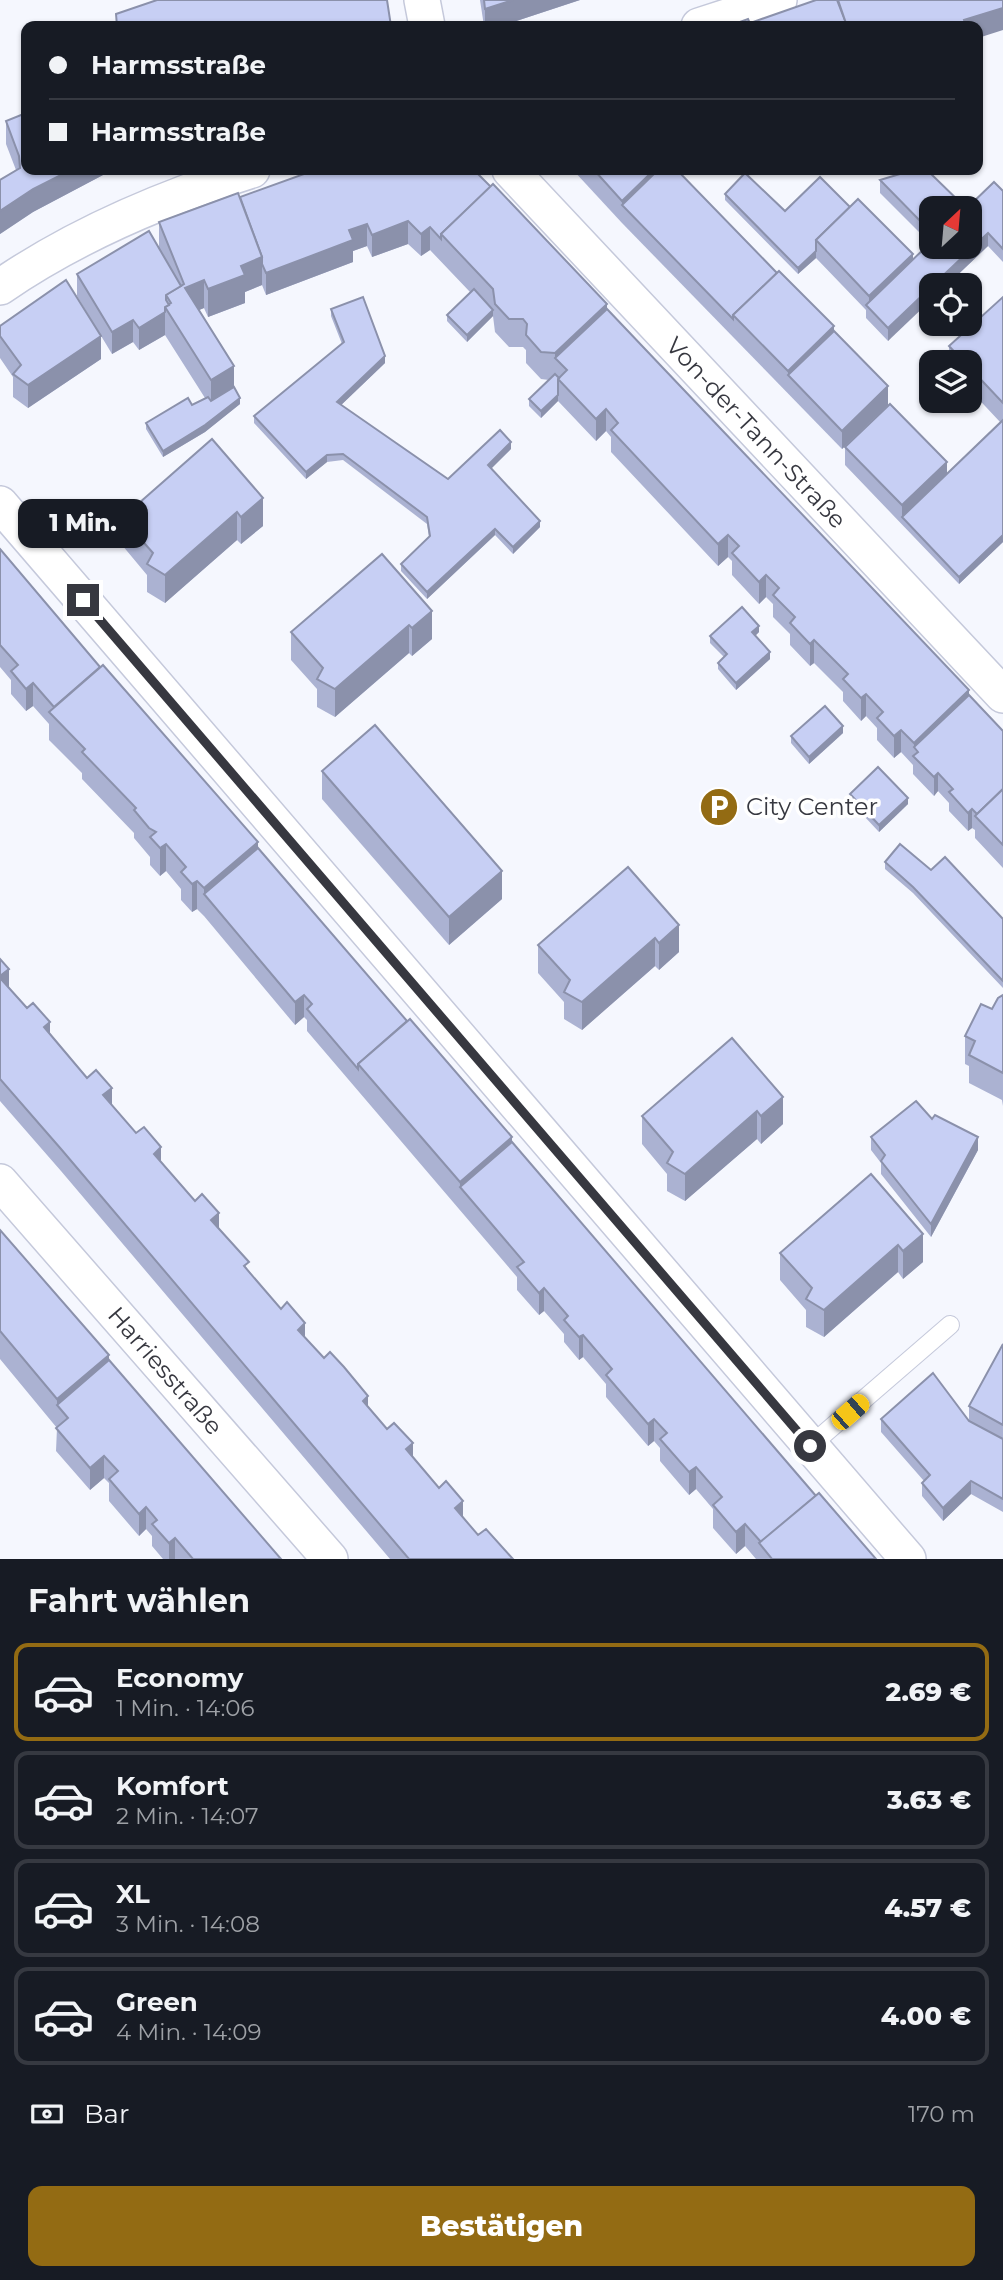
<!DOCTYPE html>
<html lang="de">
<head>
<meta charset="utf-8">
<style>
	body { margin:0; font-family:Montserrat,sans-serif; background:#20242c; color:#f1f3f6; height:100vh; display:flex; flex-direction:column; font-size:26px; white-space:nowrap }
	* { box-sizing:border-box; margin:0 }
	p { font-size:23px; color:#9ea1a6 }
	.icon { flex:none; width:38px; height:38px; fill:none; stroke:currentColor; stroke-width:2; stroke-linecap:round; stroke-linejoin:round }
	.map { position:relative; height:1559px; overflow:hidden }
	.drawer { display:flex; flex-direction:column; background:#171b24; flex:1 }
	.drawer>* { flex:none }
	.banner { position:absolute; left:21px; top:21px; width:962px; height:154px; border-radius:14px; box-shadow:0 2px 5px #0004; display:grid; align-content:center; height:154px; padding:0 28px; background:#171b24 }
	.needle { width:46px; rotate:26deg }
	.buttons { position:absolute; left:919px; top:196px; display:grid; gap:14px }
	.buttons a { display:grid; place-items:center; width:63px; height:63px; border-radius:14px; background:#171b24; box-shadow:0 2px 5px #0004; font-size:35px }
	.end { position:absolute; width:32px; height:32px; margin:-16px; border:9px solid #373840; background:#fff; box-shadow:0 0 0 4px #fff }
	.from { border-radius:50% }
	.bubble { position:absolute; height:49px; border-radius:14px; background:#171b24; box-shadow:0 2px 5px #0004; font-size:23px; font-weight:800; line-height:49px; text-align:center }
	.car { position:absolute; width:21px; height:42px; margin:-21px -10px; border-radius:9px; box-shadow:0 0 5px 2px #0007; background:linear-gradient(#f5c518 24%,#345 0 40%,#f5c518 0 76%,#345 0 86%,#f5c518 0) }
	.banner b { display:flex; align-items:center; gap:24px; height:66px; font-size:26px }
	.banner b+b { border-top:2px solid #363941 }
	.banner i { width:18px; height:18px; background:#f1f3f6 }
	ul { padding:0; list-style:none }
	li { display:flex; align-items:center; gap:21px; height:98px; margin:0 14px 10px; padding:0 14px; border:4px solid #363941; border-radius:14px }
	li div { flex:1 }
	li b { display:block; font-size:26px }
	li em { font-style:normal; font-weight:800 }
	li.active { border-color:#936b13 }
	li>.icon { width:63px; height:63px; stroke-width:1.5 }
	h2 { padding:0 28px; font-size:32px; line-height:84px }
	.pay { display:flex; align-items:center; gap:18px; height:77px; padding:0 28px; font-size:26px }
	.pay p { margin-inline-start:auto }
	.primary-button { display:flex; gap:14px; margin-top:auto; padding:14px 28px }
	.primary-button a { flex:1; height:80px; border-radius:14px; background:#936b13; color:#fff; font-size:28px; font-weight:800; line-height:80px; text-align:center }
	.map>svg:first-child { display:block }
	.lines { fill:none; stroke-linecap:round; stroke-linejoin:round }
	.service-casing { stroke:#c5c9db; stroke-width:20 }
	.minor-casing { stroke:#c5c9db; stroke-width:38 }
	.service { stroke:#fff; stroke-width:18 }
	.minor { stroke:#fff; stroke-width:35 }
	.wall { fill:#abb2d2 }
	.shaded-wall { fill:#8b91ab }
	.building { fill:#c7cff4; stroke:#8b91ab; stroke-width:2 }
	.route { stroke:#373840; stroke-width:9 }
	.labels { text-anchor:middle; stroke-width:7; stroke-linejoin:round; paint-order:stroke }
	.street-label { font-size:24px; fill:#373840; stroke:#fff }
	.poi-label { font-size:24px; fill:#373840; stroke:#fff; text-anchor:start }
</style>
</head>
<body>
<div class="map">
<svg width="1003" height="1559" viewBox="0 0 1003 1559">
	<rect width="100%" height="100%" fill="#f5f7fe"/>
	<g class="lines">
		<g class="service-casing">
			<polyline id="service" points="810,1446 950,1325"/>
		</g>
		<g class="minor-casing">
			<g id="minor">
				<polyline points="422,0 427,26"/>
				<polyline points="699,26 779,0"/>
				<polyline points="510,170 1003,695"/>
				<path d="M0 287C77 234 163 198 252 170"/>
				<polyline points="0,504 908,1559"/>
				<polyline points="0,1182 330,1559"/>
			</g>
		</g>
		<use href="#service" class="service"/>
		<use href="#minor" class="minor"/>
	</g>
	<g class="wall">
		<polygon points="480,0 580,0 501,26 484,26"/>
		<polygon points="6,121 26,170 118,170 103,175 33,212 0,234 0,180 16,170 6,144"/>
		<polygon points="315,170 607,309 1003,731 1003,868 975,838 975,830 972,828 968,831 949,811 949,803 938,791 934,796 913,774 913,765 901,752 894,758 877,740 877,728 866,716 861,721 843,701 843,692 814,663 810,666 790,645 790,634 773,617 773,604 766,597 759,604 732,575 732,561 728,557 718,566 611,452 611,437 606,431 596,441 558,401 541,418 529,406 529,399 549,380 541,379 526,363 526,350 523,347 509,347 495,332 493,316 467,342 447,321 447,315 470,292 430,250 421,256 408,244 372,257 367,246 353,251 353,262 266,295 262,285 245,292 245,303 208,317 204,308 199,310 234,387 240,404 205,432 163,457 146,429 146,423 192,405 205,398 165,335 139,350 133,342 112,354 77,296 77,274 159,248 159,222 240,197"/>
		<polygon points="573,170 677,170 834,331 888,405 842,449 622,223"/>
		<polygon points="880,180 931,208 931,247 1003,191 1003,262 988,246 947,285 931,285 888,341 866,318 866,310 816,258 798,274 725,200 725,194 785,211 850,207 913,260 930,243 880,193"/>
		<polygon points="1003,297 1003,542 959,584 845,465 845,447 947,474 1001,423 970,390 970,362 949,362 949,346"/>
		<polygon points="331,309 385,363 341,405 448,479 511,449 491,468 540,527 513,554 495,535 427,599 401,571 401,564 429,537 427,524 343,460 327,462 306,479 254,423 254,416 342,344 331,316"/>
		<polygon points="0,326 101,359 28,408 13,397 13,377 0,358"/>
		<polygon points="212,439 263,526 241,544 237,540 165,603 147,592 147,575 122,545 122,518"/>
		<polygon points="0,549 100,667 258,848 816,1496 876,1559 756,1559 745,1546 736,1554 713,1528 713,1509 696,1489 689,1495 660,1461 660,1448 654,1441 648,1446 606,1397 606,1384 583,1357 579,1360 564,1342 564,1334 544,1311 539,1315 517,1290 517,1277 307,1031 307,1020 304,1017 295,1025 204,916 197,909 192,912 181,900 181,889 166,871 160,876 150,865 150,857 134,838 134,833 82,779 82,773 49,740 49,724 33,706 26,711 11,694 11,680 0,667"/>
		<polygon points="382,554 432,639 412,656 409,653 335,717 317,707 317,689 291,660 291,632"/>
		<polygon points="759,632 755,636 770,659 736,690 718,669 718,663 724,657 710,643 710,636"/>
		<polygon points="843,733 809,764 791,743 791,736"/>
		<polygon points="322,771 502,899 449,945 322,799"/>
		<polygon points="850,794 908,804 879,832 850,801"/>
		<polygon points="885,862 931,870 1003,919 1003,988 913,893 885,869"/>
		<polygon points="628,867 679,952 659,970 655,966 582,1030 564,1019 564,1002 538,973 538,945"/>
		<polygon points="0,959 9,988 219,1228 249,1271 305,1338 413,1457 478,1535 513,1559 390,1559 61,1171 0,1101"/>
		<polygon points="1003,995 1003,1106 1002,1100 969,1083 969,1066 965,1064 965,1036 992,1009"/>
		<polygon points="732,1038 783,1124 761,1144 757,1139 685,1201 667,1191 667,1174 642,1144 642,1116"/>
		<polygon points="932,1119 978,1150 931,1237 881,1174 881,1163 871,1150 871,1137"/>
		<polygon points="871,1174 923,1262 903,1279 898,1272 824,1337 806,1327 806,1310 780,1280 780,1253"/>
		<polygon points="0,1230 109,1360 281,1559 163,1559 152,1546 152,1536 146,1529 139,1536 109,1501 109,1483 104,1478 90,1490 56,1451 57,1428 0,1359"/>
		<polygon points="1003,1344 1003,1512 971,1494 943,1521 922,1496 922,1483 924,1481 881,1432 881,1419 969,1421 969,1406"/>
	</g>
	<g class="shaded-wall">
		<polygon points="513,0 580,0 501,26 485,26 485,9"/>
		<polygon points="1003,8 1003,30 978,38 978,26 964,26 964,20"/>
		<polygon points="71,170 118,170 103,175 33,212 0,234 0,211 33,189"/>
		<polygon points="654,170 668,170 622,205 622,201"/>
		<polygon points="408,221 408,244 372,257 372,235"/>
		<polygon points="367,224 367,246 353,251 353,262 266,295 266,273 349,230"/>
		<polygon points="430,227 430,250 421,256 421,234"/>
		<polygon points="988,233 988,246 947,285 933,285"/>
		<polygon points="816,251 816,258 798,274 798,268"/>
		<polygon points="913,254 913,273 869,309 869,296"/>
		<polygon points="262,257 262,285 245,292 245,303 208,317 208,289 241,266"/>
		<polygon points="204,280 204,308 185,316 185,288"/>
		<polygon points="931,287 931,300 888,341 888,328"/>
		<polygon points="607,304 607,332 555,358 555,353"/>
		<polygon points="493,310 493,316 467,342 467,335"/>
		<polygon points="165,312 165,335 139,350 139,328"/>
		<polygon points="133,320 133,342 112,354 112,332"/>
		<polygon points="834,326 834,349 788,375 788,371"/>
		<polygon points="101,336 101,359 28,408 28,385"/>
		<polygon points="385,356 385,363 337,409 337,402"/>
		<polygon points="234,366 234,394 211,408 211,380"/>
		<polygon points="888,386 888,405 842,449 842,431"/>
		<polygon points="558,395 558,401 541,418 541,411"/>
		<polygon points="240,398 240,404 205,432 163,457 163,451"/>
		<polygon points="606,409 606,431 596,441 596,419"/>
		<polygon points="511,442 511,449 488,472 488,465"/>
		<polygon points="327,455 327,462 306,479 306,472"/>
		<polygon points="947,462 947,481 902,517 902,505"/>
		<polygon points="263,498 263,526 241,544 241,517"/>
		<polygon points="237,512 237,540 165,603 165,575"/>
		<polygon points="540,521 540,527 513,554 513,547"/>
		<polygon points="495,529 495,535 427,599 427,592"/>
		<polygon points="728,535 728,557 718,566 718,544"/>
		<polygon points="1003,535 1003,542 959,584 959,577"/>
		<polygon points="766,575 766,597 759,604 759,582"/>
		<polygon points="432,611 432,639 412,656 412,628"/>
		<polygon points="409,625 409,653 335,717 335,689"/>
		<polygon points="759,626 759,632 752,639 752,632"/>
		<polygon points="814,640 814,663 810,666 810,644"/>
		<polygon points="770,652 770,659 736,690 736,683"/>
		<polygon points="33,683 33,706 26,711 26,689"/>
		<polygon points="969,690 969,713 918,752 914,747 914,743"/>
		<polygon points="866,694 866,716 861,721 861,698"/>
		<polygon points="843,726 843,733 809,764 809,757"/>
		<polygon points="901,730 901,752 894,758 894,736"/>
		<polygon points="938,773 938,791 934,796 934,777"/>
		<polygon points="908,798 908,804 879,832 879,825"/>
		<polygon points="972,809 972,828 968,831 968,813"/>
		<polygon points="258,842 258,870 204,894 204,888"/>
		<polygon points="166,844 166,871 160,876 160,848"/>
		<polygon points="502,871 502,899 449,945 449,917"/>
		<polygon points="197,881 197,909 192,912 192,884"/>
		<polygon points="679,925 679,952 659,970 659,943"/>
		<polygon points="655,938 655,966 582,1030 582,1002"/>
		<polygon points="9,969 9,991 0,999 0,976"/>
		<polygon points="304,995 304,1017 295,1025 295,1002"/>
		<polygon points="50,1022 50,1044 44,1027"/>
		<polygon points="112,1088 112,1111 103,1095"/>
		<polygon points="783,1097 783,1124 761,1144 761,1116"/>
		<polygon points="757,1111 757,1139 685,1201 685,1174"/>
		<polygon points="512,1137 512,1165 460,1187 460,1209 460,1182"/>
		<polygon points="978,1137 978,1150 931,1237 931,1224"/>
		<polygon points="161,1147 161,1169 154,1154"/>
		<polygon points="219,1213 219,1235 211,1220"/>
		<polygon points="923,1234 923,1262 903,1279 903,1251"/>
		<polygon points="898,1245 898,1272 824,1337 824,1310"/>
		<polygon points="544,1288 544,1311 539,1315 539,1293"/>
		<polygon points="305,1323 305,1346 298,1330"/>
		<polygon points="583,1335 583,1357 579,1360 579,1337"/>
		<polygon points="109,1355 109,1382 57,1405 57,1399"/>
		<polygon points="368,1396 368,1419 363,1401"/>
		<polygon points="654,1419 654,1441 648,1446 648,1424"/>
		<polygon points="413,1443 413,1466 406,1449"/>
		<polygon points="104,1456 104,1478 90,1490 90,1468"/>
		<polygon points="696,1467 696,1489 689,1495 689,1472"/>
		<polygon points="971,1481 971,1494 943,1521 943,1508"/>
		<polygon points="463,1501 463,1524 455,1508"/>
		<polygon points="146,1507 146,1529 139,1536 139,1514"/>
		<polygon points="745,1524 745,1546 736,1554 736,1532"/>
		<polygon points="175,1538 175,1559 169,1559 169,1543"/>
	</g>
	<g class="building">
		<polygon points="157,0 387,0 391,26 117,26 116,14"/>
		<polygon points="484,0 513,0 485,9"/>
		<polygon points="816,0 837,0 847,26 751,26 750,23"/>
		<polygon points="838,0 1003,0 1003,8 964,20 966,26 847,26"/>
		<polygon points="748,19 751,26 729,26"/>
		<polygon points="26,113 26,170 71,170 33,189 0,211 0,180 20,168 19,156 6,121"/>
		<polygon points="315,170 474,170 491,187 441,234 441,239 430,227 421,234 408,221 372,235 367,224 349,230 353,240 266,273 262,264 262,257 240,197"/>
		<polygon points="594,170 654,170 622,201"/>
		<polygon points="658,170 677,170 777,273 733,315 733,319 622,205"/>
		<polygon points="913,170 927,170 966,208 931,208 931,232 880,180"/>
		<polygon points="745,173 785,211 820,177 850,207 816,240 816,251 798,268 725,194"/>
		<polygon points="994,182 1003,191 1003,249 988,233 933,285 931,285 931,287 888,328 866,305 931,242 931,247 970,247 970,208 967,208"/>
		<polygon points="493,184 607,304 555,353 541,352 526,335 527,324 523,319 509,319 495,304 493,289 441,234"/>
		<polygon points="238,193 262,257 241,266 245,275 208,289 204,280 185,288 234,366 211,380 165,307 171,303 166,295 184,284 159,222"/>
		<polygon points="858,199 913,254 869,296 816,240"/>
		<polygon points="149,231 181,286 166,295 166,300 169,305 165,307 165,312 139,328 133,320 112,332 77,274"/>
		<polygon points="779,271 834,326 788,371 733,315"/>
		<polygon points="66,280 101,336 28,385 13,374 21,365 0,336 0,326"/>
		<polygon points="474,289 493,310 467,335 447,315"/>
		<polygon points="363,297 385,356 337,402 448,479 500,430 511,442 488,465 540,521 513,547 495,529 427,592 401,564 430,536 427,517 343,454 327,455 306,472 254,416 344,342 331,309"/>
		<polygon points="1003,297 1003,403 970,368 970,362 964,362 949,346"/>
		<polygon points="607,309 969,690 914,743 901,730 894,736 877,718 883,712 866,694 861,698 843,679 848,674 814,640 810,644 790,623 795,617 773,595 779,588 766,575 759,582 732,553 739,546 728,535 718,544 611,430 618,423 606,409 596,419 558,379 567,370 555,358"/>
		<polygon points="834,331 888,386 842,431 788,375"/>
		<polygon points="555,374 559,378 558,379 558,395 541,411 529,399"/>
		<polygon points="234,387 240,398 205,425 163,451 146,423 188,398 192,405 208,397 211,401"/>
		<polygon points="890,404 947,462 902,505 845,447"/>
		<polygon points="1003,420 1003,535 959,577 902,517"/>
		<polygon points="212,439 263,498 241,517 237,512 165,575 147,564 153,553 122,518"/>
		<polygon points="0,549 100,667 54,707 33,683 26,689 11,671 18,665 0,645"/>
		<polygon points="382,554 432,611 412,628 409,625 335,689 317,679 323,668 291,632"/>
		<polygon points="742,607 759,626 752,632 770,652 736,683 718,663 727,654 710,636"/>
		<polygon points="103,665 258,842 204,888 197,881 192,884 181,872 186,867 166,844 160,848 150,837 156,832 149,828 134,810 136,808 82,752 85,749 49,712"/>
		<polygon points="969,695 1003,731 1003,789 977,814 972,809 968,813 949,792 953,789 938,773 934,777 913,756 918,752 914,747"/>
		<polygon points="825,706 843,726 809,757 791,736"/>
		<polygon points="375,725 502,871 449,917 322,771"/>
		<polygon points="878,767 908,798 879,825 850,794"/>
		<polygon points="1003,789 1003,845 975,816"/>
		<polygon points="900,844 931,870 945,857 1003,919 1003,981 913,887 885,862"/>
		<polygon points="258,848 407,1021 358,1064 358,1069 307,1009 312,1004 304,995 295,1002 204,894"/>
		<polygon points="628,867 679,925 659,943 655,938 582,1002 564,992 570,980 538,945"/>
		<polygon points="0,959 9,969 0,976"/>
		<polygon points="0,978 27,1008 33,1003 50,1022 44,1027 87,1078 96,1070 112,1088 103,1095 136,1133 144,1127 161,1147 154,1154 195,1201 202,1194 219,1213 211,1220 249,1262 244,1266 281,1309 287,1302 305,1323 298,1330 324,1358 330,1352 344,1367 368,1396 363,1401 387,1429 394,1423 413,1443 406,1449 439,1488 446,1481 463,1501 455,1508 478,1535 486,1529 513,1559 409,1559 61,1149 0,1079"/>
		<polygon points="1003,995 1003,1073 969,1055 975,1041 965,1036 981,1004 992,1009 998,998"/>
		<polygon points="410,1019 512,1137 460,1182 358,1064"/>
		<polygon points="732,1038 783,1097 761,1116 757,1111 685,1174 667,1163 673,1152 642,1116"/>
		<polygon points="916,1101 932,1119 935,1115 978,1137 931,1224 881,1161 885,1155 871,1137"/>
		<polygon points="512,1142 816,1496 761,1542 745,1524 736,1532 713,1505 722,1497 696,1467 689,1472 660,1439 667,1433 654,1419 648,1424 606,1375 612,1369 583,1335 579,1337 564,1320 568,1316 544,1288 539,1293 517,1267 524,1262 460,1187"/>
		<polygon points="871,1174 923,1234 903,1251 898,1245 824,1310 806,1299 812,1288 780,1253"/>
		<polygon points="0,1230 109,1355 57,1399 0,1331"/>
		<polygon points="1003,1344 1003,1425 969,1406"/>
		<polygon points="109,1360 281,1559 193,1559 175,1538 169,1543 152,1524 157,1520 146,1507 139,1514 109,1479 118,1471 104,1456 90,1468 56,1428 68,1418 57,1405"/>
		<polygon points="933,1373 969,1421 1003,1439 1003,1499 971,1481 943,1508 922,1483 930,1475 881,1419"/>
		<polygon points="819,1493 876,1559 772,1559 759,1543"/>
	</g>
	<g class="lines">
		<polyline class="route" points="83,600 810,1446"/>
	</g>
	<defs>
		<g id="parking-disc" transform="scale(2.0125)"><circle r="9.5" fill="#936b13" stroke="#fff"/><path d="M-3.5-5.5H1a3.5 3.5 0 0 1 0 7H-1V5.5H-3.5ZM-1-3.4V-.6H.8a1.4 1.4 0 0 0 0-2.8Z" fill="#fff"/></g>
	</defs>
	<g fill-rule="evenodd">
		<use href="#parking-disc" x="719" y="807"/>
	</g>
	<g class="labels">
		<g class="street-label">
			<text transform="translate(756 433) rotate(47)" y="8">Von-der-Tann-Straße</text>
			<text transform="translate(165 1371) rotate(49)" y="8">Harriesstraße</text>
		</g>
		<g class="poi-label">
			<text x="746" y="815">City Center</text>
		</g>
	</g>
</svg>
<div class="buttons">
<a><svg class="needle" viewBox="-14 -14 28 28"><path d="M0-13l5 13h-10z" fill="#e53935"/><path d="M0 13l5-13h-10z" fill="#9ea1a6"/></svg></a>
<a><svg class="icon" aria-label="locate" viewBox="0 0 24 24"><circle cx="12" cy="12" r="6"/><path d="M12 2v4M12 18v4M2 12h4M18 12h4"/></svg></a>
<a><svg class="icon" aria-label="layers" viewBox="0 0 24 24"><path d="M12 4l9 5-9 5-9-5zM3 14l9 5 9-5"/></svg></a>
</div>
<i class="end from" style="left:810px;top:1446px"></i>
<i class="end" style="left:83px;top:600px"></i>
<div class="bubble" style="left:18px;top:499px;width:130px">1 Min.</div>
<i class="car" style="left:850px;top:1412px;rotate:49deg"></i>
<div class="banner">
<b><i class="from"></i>Harmsstraße</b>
<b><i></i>Harmsstraße</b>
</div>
</div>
<section class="drawer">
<h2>Fahrt wählen</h2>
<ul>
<li class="active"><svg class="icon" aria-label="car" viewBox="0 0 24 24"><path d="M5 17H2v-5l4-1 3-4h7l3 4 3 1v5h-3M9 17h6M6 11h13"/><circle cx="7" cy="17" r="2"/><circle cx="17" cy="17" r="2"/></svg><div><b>Economy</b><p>1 Min. · 14:06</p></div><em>2.69 €</em></li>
<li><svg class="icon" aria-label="car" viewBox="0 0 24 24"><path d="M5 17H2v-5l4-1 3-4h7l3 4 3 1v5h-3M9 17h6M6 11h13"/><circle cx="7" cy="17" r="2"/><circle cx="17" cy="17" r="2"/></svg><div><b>Komfort</b><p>2 Min. · 14:07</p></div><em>3.63 €</em></li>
<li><svg class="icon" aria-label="car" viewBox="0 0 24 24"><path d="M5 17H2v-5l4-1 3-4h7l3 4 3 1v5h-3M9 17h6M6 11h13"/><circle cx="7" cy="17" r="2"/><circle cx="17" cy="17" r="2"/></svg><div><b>XL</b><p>3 Min. · 14:08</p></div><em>4.57 €</em></li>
<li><svg class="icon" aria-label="car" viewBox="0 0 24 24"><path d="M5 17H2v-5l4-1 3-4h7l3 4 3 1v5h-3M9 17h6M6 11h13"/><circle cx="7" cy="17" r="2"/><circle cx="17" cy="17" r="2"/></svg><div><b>Green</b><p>4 Min. · 14:09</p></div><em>4.00 €</em></li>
</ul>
<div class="pay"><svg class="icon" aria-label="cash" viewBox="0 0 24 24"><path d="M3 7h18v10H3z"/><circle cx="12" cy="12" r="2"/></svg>Bar<p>170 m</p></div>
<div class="primary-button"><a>Bestätigen</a></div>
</section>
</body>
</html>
